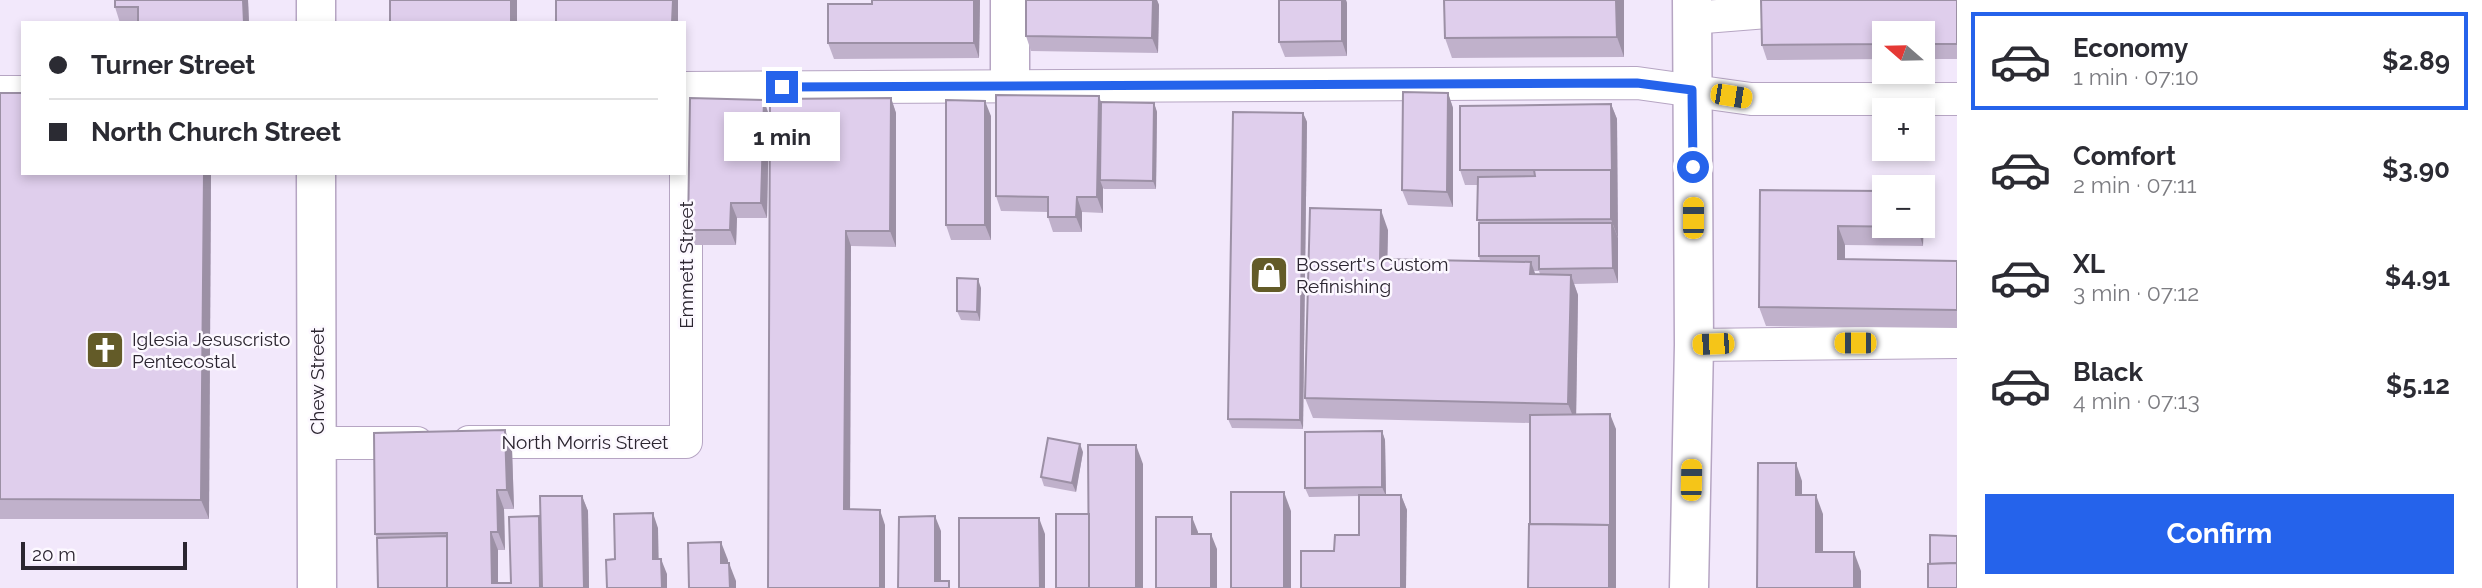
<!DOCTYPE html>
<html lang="en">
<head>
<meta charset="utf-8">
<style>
	body { margin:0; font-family:Raleway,sans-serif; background:#f2f2f3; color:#2b2b33; height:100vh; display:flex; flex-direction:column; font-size:26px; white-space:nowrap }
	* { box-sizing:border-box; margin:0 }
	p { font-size:23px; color:#7c7c81 }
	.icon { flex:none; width:38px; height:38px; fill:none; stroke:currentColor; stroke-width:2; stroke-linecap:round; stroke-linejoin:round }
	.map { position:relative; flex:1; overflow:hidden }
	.sheet { display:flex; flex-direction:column; background:#fff; width:525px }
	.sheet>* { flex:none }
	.guide { position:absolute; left:21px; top:21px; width:665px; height:154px; border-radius:0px; box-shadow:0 4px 10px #0003; display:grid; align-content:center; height:154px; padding:0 28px; background:#fff }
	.needle { width:46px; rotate:290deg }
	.fabs { position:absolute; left:1872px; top:21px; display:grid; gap:14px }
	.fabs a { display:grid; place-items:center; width:63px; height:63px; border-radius:0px; background:#fff; box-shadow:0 4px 10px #0003; font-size:35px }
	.scale { position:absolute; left:21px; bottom:18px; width:166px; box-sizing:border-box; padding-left:7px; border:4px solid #2b2530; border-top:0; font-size:19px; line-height:24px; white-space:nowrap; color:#2b2530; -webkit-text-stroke:5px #fcf8ff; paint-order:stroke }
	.end { position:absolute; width:32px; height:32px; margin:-16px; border:9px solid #2563eb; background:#fff; box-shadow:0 0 0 4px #fff }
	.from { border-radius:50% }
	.bubble { position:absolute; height:49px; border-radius:0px; background:#fff; box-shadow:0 4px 10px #0003; font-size:23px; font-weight:700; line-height:49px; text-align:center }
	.car { position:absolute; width:21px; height:42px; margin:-21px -10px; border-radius:9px; box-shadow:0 0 5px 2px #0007; background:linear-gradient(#f5c518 24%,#345 0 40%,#f5c518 0 76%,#345 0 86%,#f5c518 0) }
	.guide b { display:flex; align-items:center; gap:24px; height:66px; font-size:26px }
	.guide b+b { border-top:2px solid #e1e1e2 }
	.guide i { width:18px; height:18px; background:#2b2b33 }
	ul { padding:12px 0 0; list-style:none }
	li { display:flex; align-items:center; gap:21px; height:98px; margin:0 14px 10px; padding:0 14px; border:4px solid transparent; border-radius:0px }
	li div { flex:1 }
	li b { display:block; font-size:26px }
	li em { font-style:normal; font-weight:700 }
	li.current { border-color:#2563eb }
	li>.icon { width:63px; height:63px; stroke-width:1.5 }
	.primary-button { display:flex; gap:14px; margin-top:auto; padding:14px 28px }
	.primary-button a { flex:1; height:80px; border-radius:0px; background:#2563eb; color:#fff; font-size:28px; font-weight:700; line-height:80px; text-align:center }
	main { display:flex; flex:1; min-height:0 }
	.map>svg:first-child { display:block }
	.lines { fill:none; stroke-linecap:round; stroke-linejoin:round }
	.lane-casing { stroke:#b6a5c3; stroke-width:34 }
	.street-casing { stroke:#b6a5c3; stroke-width:41 }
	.secondary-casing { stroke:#b6a5c3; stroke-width:41 }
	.lane { stroke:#fff; stroke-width:32 }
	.street { stroke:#fff; stroke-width:38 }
	.secondary { stroke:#fff; stroke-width:38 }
	.wall { fill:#c0b1cb; fill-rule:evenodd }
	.shaded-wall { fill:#9c90a5 }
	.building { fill:#dfceec; stroke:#9c90a5; stroke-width:2 }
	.route { stroke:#2563eb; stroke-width:9 }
	.labels { text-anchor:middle; stroke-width:5; stroke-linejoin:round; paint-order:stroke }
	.poi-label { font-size:19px; fill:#2b2530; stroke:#fcf8ff; text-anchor:start }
	.street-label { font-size:19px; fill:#2b2530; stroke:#fcf8ff }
</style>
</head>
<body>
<main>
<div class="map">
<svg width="1957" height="588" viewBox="0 0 1957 588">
	<rect width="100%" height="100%" fill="#f2e8fb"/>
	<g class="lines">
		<g class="lane-casing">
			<g id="lane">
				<polyline points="1692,18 1767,12"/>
				<polyline points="684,88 1637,83 1751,99 1957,99"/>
				<polyline points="0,92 23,92"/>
				<polyline points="1694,345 1957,342"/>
				<polyline points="469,442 686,442 686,88"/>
				<polyline points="317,443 417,443"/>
			</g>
		</g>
		<g class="street-casing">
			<polyline id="street" points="1010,0 1010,86"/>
		</g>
		<g class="secondary-casing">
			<g id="secondary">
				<polyline points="316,0 316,23"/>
				<polyline points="316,173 317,588"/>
				<polyline points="1689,588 1694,345 1692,0"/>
			</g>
		</g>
		<use href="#lane" class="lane"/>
		<use href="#street" class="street"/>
		<use href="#secondary" class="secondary"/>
	</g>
	<g class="wall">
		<polygon points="115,0 248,0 249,23 120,23 115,7"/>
		<polygon points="980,0 979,58 834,59 828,43 872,4"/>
		<polygon points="1026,0 1157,0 1159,5 1158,53 1031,51 1026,36"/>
		<polygon points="1279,0 1346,0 1347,3 1347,56 1285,57 1279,42"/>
		<polygon points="1624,0 1624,57 1452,58 1445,38"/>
		<polygon points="1957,0 1957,59 1923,59 1923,33 1885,33 1885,59 1767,60 1762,45"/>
		<polygon points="0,93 211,173 209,519 0,519"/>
		<polygon points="1448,93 1453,108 1453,207 1408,205 1402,190"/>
		<polygon points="891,98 896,113 896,247 851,246 850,510 885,525 885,588 768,588 770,99"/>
		<polygon points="1101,102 1154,103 1157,112 1156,189 1104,189 1103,188 1103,213 1082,212 1082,232 1053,232 1048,217 1048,212 1001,211 996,196"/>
		<path d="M1611 104 1617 119 1618 283 1574 284 1578 295 1576 414 1616 429V588H1528L1530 524V423L1313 418 1305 398 1388 230 1387 259 1480 261 1479 256 1478 185H1465L1460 170ZM1534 271H1539L1540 274H1535Z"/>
		<polygon points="1303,113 1307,122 1303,429 1232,428 1228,419"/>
		<polygon points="769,115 767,218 737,218 736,245 693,245 688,230"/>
		<polygon points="991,116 991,240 951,240 946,225"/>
		<polygon points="1760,190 1924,210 1923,246 1845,245 1845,259 1957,261 1957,328 1766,326 1759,307"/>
		<polygon points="981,288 980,321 961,320 957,311"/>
		<polygon points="1382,431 1385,440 1386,495 1401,495 1407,510 1334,551 1359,535 1359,496 1309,497 1305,488"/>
		<polygon points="512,449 514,509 504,509 505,550 498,550 498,583 511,583 539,516 540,520 582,496 588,511 589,588 378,588 377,538 375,534"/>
		<polygon points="1083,452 1076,492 1044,486 1041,477"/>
	</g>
	<g class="shaded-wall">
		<polygon points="243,0 248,0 249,23 244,23"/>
		<rect x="511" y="0" width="6" height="23"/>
		<polygon points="673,0 678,0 678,23 672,23"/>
		<polygon points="974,0 980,0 979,58 974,43"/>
		<polygon points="1153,0 1157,0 1159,5 1158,53 1152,38"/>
		<polygon points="1342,0 1346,0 1347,3 1347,56 1342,41"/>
		<polygon points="1616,0 1624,0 1624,57 1617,37"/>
		<polygon points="1448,93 1453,108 1453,207 1447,192"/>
		<polygon points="1099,96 1104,111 1100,180 1103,188 1103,213 1097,197"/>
		<polygon points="891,98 896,113 896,247 890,231"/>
		<polygon points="764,100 769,115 767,218 761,203"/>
		<polygon points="985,101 991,116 991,240 985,225"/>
		<polygon points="1154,103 1157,112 1156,189 1153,181"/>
		<polygon points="1611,104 1617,119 1618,238 1611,219"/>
		<polygon points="1303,113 1307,122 1303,429 1300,420"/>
		<polygon points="204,173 211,173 209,519 201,500"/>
		<polygon points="1077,197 1082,212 1082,232 1076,217"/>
		<polygon points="731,203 737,218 736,245 730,230"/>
		<polygon points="1923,209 1924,210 1923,246 1917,227 1917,226 1923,226"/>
		<polygon points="1381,210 1388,230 1387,279 1380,259"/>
		<polygon points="1612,223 1618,238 1618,283 1613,268"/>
		<polygon points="1838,226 1845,245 1845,278 1838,259"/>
		<polygon points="846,231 851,246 850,525 844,509"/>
		<polygon points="1531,262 1538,282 1530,274"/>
		<polygon points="1571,275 1578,295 1576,424 1568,404"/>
		<polygon points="978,279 981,288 980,321 977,312"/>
		<polygon points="1610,414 1616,429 1616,588 1609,588"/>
		<polygon points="505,430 512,449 514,509 507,490"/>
		<polygon points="1382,431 1385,440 1386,496 1382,487"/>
		<polygon points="1080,444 1083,452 1076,492 1072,483"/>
		<polygon points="1136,445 1143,464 1143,588 1136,588"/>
		<polygon points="1796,463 1802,481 1802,514 1796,495"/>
		<polygon points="497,490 504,509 505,550 498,532"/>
		<polygon points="1284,492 1291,511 1291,588 1284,588"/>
		<polygon points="1401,495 1407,510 1406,588 1401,588"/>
		<polygon points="1816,495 1823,514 1823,570 1816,552"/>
		<polygon points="582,496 588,511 589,588 584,588"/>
		<polygon points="880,510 885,525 885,588 880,588"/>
		<polygon points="653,513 658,528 659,574 653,559"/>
		<polygon points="935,516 941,531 941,588 935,581"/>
		<polygon points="1192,517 1198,532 1197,549 1192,534"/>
		<polygon points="1039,518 1045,534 1045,588 1040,588"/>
		<polygon points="491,532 498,550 498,588 492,583"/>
		<polygon points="1211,534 1217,549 1217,588 1211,588"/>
		<polygon points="721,542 728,560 728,581 721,563"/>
		<polygon points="1854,552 1861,571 1861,588 1854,588"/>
		<polygon points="661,559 667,574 667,588 662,588"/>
		<polygon points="729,563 736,581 736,588 730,588"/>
	</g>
	<g class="building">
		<polygon points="115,0 243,0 244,23 138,23 138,7 115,7"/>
		<rect x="390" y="0" width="121" height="23"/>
		<polygon points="556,0 673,0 672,23 556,23"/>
		<polygon points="872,0 974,0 974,43 828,43 828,4 872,4"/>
		<polygon points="1026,0 1153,0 1152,38 1026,36"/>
		<polygon points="1279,0 1342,0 1342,41 1279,42"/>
		<polygon points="1444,0 1616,0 1617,37 1445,38"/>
		<polygon points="1761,0 1957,0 1957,44 1923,44 1923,33 1885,33 1885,44 1762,45"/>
		<polygon points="1403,92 1448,93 1447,192 1402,190"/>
		<polygon points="0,93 23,93 23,173 204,173 201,500 0,499"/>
		<polygon points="996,95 1099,96 1097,197 1077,197 1076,217 1048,217 1048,197 996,196"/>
		<polygon points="690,98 764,100 761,203 731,203 730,230 688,230"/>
		<polygon points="891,98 890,231 846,231 844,509 880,510 880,588 768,588 770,99"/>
		<polygon points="946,100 985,101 985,225 946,225"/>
		<polygon points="1101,102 1154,103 1153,181 1100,180"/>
		<polygon points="1611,104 1612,173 1611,170 1460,170 1460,106"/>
		<polygon points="1233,112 1303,113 1300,420 1228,419"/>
		<polygon points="1534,170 1611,170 1611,219 1477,220 1478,177 1535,176"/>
		<polygon points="1760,190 1885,191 1885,226 1917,226 1917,227 1838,226 1838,259 1957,261 1957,310 1759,307"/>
		<polygon points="1310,208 1381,210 1380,259 1531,262 1530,274 1571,275 1568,404 1305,398"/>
		<polygon points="1479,223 1612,223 1613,268 1539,269 1539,256 1479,256"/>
		<polygon points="957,278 978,279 977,312 957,311"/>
		<polygon points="1610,414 1610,528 1609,525 1530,524 1530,415"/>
		<polygon points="505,430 507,490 497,490 498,532 491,532 492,583 511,583 509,517 539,516 540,588 447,588 447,533 375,534 374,433"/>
		<polygon points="1382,431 1382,487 1305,488 1305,432"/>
		<polygon points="1048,438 1080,444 1072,483 1041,477"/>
		<polygon points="1088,445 1136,445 1136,588 1089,588"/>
		<polygon points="1758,463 1796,463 1796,495 1816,495 1816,552 1854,552 1854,588 1757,588"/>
		<rect x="1231" y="492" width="53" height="96"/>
		<polygon points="1359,495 1401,495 1401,588 1301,588 1301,551 1334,551 1335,535 1359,535"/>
		<polygon points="540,496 582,496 584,588 542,588"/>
		<polygon points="653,513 653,559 661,559 662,588 607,588 606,560 615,559 614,514"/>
		<rect x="1056" y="514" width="33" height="74"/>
		<polygon points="935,516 935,581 949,581 949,588 898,588 899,517"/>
		<polygon points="1156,517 1192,517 1192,534 1211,534 1211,588 1156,588"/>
		<polygon points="959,518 1039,518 1040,588 959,588"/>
		<polygon points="1529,524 1609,525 1609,588 1528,588"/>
		<polygon points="1930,535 1957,536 1957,563 1930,564"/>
		<polygon points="447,536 447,588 378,588 377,538"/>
		<polygon points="721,542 721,563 729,563 730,588 689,588 688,543"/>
		<polygon points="1957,563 1957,588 1928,588 1928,564"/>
	</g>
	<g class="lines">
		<polyline class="route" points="782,87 1637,83 1692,90 1693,167"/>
	</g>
	<defs>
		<g id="shop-square" transform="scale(2.0125)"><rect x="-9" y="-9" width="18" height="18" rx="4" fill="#635b28" stroke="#fcf8ff"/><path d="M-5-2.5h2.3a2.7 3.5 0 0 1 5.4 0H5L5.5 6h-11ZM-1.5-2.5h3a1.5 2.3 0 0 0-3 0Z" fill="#fff"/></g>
		<g id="church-square" transform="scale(2.0125)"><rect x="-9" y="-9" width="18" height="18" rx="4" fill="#635b28" stroke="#fcf8ff"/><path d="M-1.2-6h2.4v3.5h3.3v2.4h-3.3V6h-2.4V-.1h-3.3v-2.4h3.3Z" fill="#fff"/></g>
	</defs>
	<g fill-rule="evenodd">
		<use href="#shop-square" x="1269" y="275"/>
		<use href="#church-square" x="105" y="350"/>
	</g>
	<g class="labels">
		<g class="poi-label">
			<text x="1296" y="271">Bossert's Custom<tspan x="1296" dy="22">Refinishing</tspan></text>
			<text x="132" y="346">Iglesia Jesuscristo<tspan x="132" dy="22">Pentecostal</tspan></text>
		</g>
		<g class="street-label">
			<text transform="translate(686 265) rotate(-90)" y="7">Emmett Street</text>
			<text transform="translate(317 381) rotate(-90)" y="7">Chew Street</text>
			<text x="585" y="449">North Morris Street</text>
		</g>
	</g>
</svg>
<div class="fabs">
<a><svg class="needle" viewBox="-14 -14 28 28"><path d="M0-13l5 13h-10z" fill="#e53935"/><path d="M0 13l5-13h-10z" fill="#7c7c81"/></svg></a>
<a>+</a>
<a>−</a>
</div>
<div class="scale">20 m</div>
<i class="end from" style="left:1693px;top:167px"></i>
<i class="end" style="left:782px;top:87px"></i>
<div class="bubble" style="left:724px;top:112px;width:116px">1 min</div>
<i class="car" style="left:1731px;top:96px;rotate:99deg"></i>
<i class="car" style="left:1693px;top:218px;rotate:0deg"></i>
<i class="car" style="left:1855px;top:343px;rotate:270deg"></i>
<i class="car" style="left:1713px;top:344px;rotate:268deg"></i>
<i class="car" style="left:1691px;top:480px;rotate:1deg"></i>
<div class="guide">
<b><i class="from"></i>Turner Street</b>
<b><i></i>North Church Street</b>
</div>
</div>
<section class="sheet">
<ul>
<li class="current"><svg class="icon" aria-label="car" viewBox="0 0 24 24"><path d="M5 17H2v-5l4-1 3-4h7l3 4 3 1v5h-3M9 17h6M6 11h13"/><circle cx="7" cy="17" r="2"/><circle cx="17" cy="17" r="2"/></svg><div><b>Economy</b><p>1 min · 07:10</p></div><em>$2.89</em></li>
<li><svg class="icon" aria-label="car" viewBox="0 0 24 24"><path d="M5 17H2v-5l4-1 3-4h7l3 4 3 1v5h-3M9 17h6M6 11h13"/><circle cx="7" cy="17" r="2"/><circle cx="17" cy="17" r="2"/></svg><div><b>Comfort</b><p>2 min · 07:11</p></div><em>$3.90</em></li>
<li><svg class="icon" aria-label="car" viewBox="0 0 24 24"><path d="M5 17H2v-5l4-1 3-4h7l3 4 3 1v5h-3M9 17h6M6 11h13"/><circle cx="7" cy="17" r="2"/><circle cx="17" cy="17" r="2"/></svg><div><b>XL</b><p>3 min · 07:12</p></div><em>$4.91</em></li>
<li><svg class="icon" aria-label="car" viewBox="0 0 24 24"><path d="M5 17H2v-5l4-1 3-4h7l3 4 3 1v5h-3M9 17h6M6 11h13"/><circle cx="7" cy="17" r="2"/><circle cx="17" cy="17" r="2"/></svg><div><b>Black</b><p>4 min · 07:13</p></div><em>$5.12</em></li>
</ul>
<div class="primary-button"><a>Confirm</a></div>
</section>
</main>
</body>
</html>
